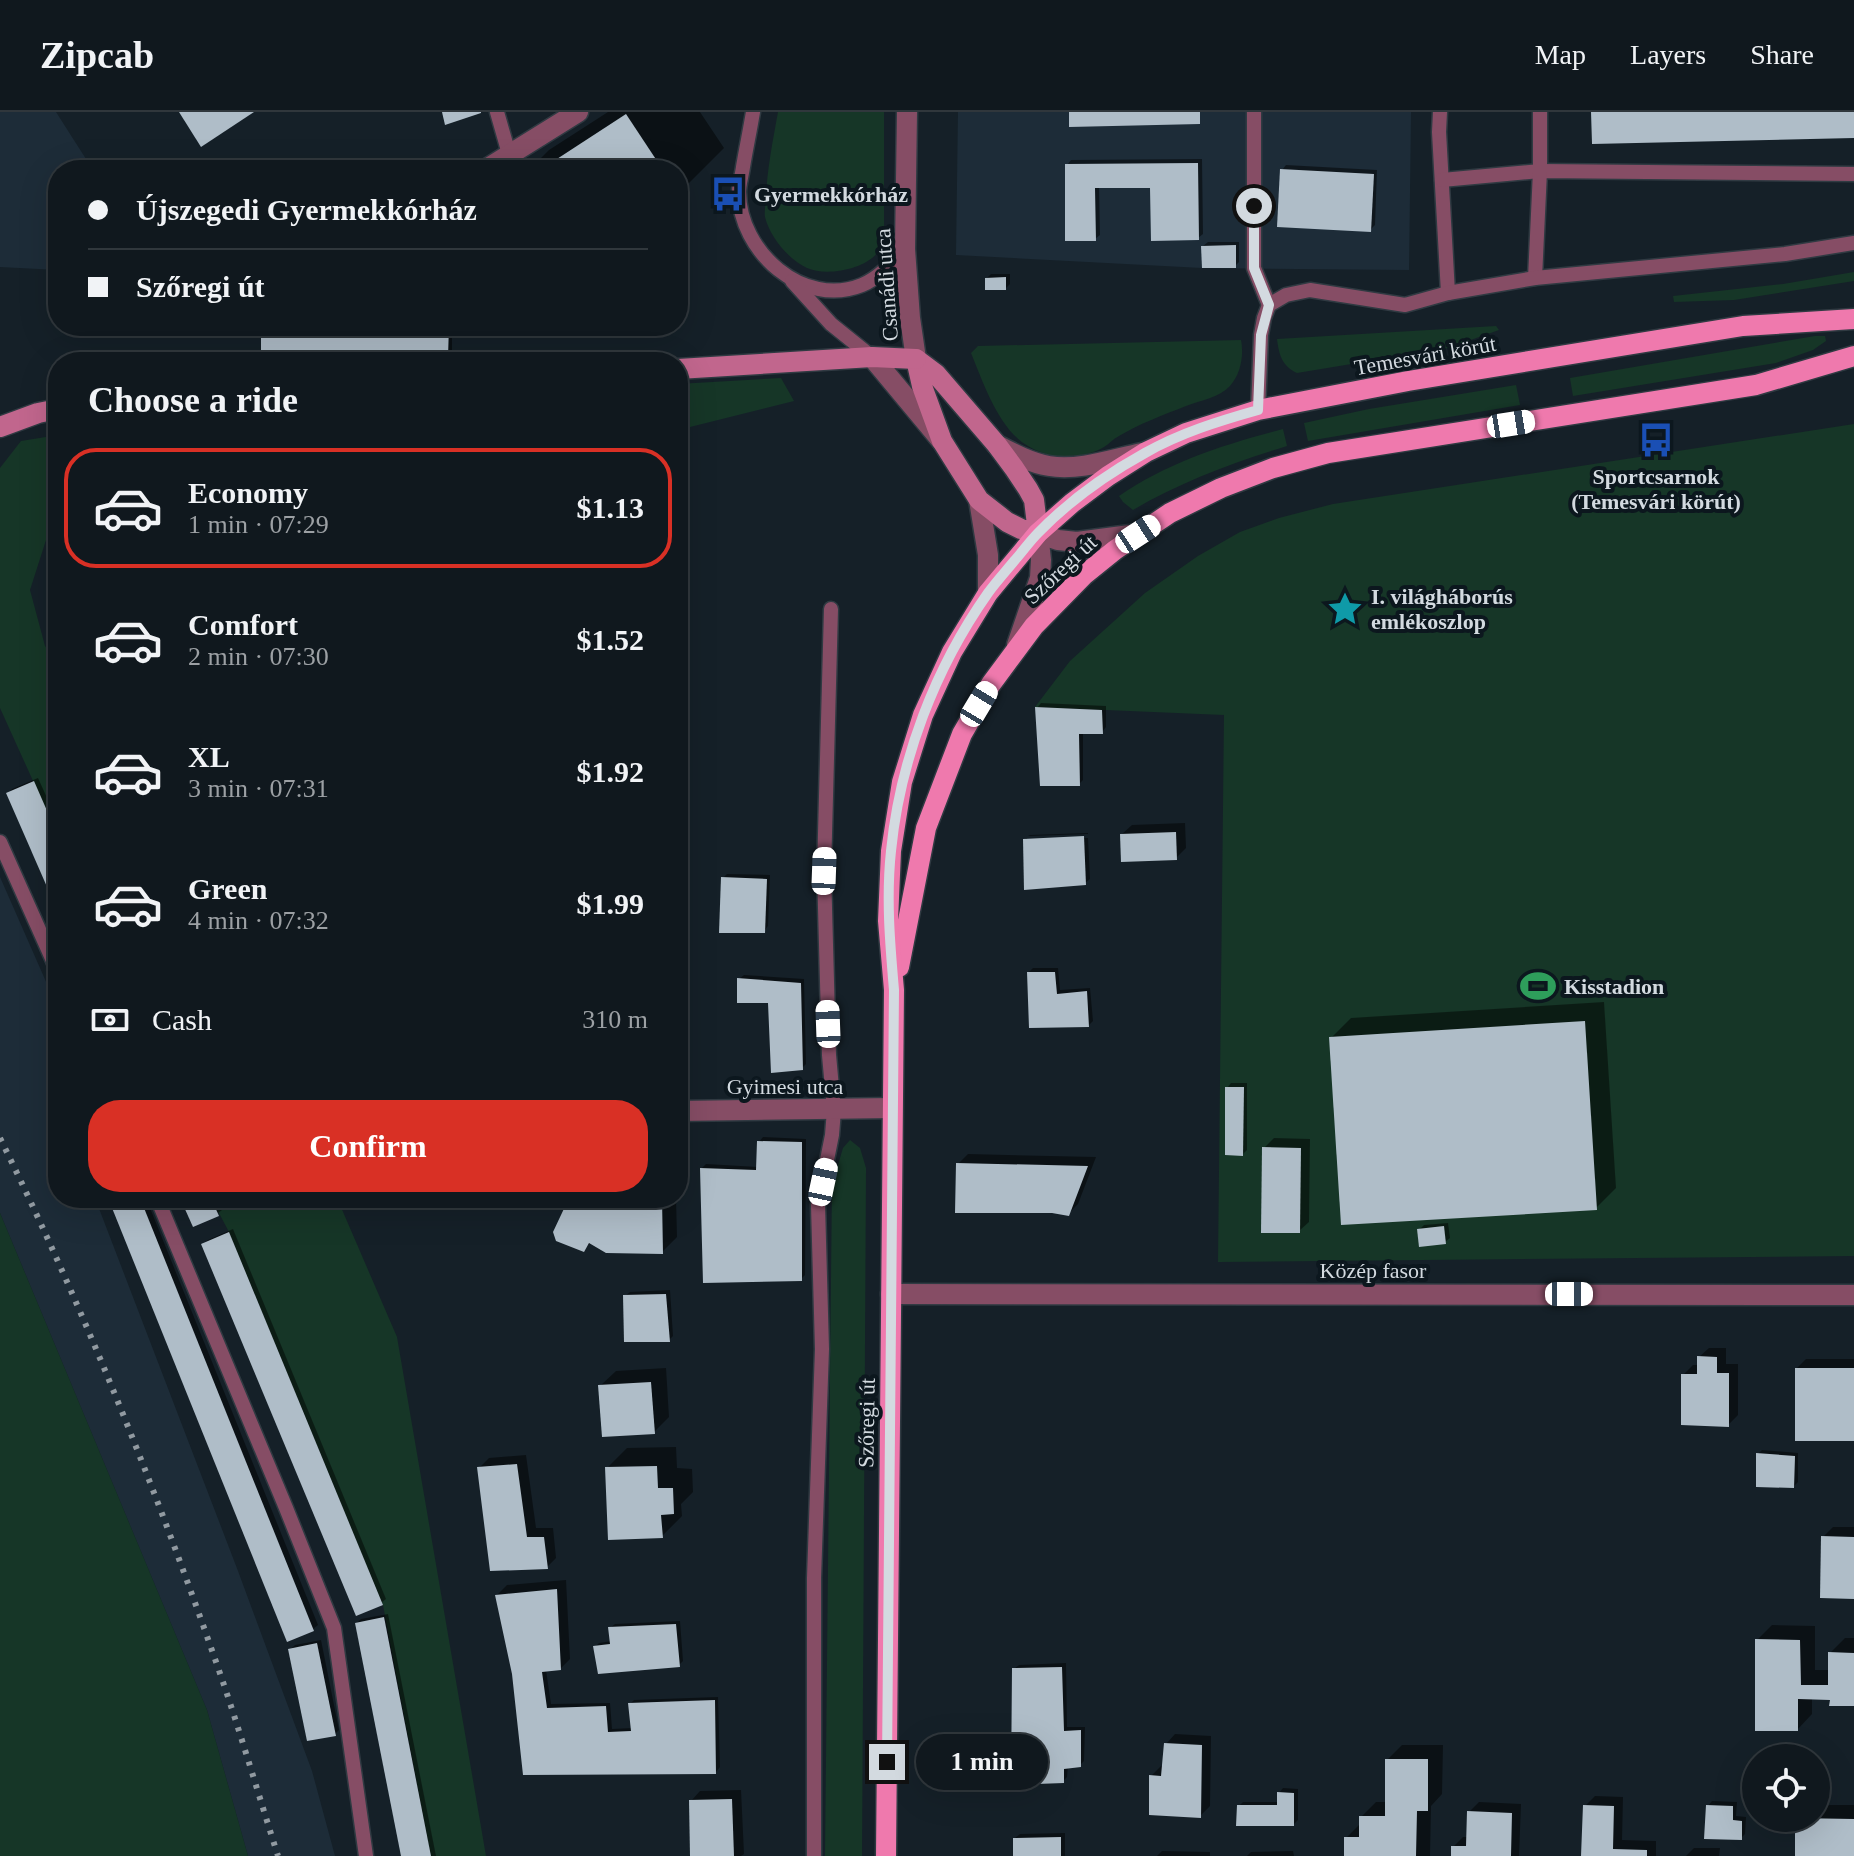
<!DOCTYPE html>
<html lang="en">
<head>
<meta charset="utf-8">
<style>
	body { margin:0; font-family:Georgia,serif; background:#1e252b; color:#f1f3f6; height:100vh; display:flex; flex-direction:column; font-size:30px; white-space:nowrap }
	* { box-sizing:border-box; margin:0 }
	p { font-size:26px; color:#9ca0a4 }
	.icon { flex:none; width:44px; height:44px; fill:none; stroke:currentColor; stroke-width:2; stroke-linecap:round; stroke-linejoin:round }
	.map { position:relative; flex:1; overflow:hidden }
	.side { position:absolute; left:48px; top:240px; width:640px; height:856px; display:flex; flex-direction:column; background:#10181e; border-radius:32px; box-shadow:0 8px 32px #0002,0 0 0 2px #30373c }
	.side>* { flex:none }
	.banner { position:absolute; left:48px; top:48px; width:640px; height:176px; border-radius:32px; box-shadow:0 8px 32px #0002,0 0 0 2px #30373c; display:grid; align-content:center; height:176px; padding:0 40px; background:#10181e }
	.controls { position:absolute; left:1742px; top:1632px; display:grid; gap:16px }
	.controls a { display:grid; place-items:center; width:88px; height:88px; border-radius:50%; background:#10181e; box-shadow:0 8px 32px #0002,0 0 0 2px #30373c; font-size:40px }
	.end { position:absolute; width:36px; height:36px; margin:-18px; border:10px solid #d3dae0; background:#111; box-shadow:0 0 0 4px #111 }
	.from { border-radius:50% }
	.bubble { position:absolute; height:56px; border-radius:28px; background:#10181e; box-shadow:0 8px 32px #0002,0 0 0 2px #30373c; font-size:26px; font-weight:800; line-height:56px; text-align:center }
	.car { position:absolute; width:24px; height:48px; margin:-24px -12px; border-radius:10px; box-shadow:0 0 6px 2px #0007; background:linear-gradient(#fff 24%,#345 0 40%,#fff 0 76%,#345 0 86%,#fff 0) }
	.banner b { display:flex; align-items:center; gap:28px; height:76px; font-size:30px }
	.banner b+b { border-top:2px solid #30373c }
	.banner i { width:20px; height:20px; background:#f1f3f6 }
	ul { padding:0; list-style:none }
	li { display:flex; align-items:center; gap:24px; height:120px; margin:0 16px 12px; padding:0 24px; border:4px solid transparent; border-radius:32px }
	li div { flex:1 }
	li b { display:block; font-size:30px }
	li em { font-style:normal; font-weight:800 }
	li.active { border-color:#d93025 }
	li>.icon { width:72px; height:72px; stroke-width:1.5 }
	h2 { padding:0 40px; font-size:36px; line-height:96px }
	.pay { display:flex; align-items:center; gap:20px; height:88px; padding:0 40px; font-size:30px }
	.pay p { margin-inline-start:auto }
	.primary-button { display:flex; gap:16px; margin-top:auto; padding:16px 40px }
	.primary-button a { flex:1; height:92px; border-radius:32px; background:#d93025; color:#fff; font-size:32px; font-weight:800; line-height:92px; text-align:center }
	header { display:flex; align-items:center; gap:48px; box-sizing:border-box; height:112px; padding:0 40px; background:#10181e; border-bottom:2px solid #30373c }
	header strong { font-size:38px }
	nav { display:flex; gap:44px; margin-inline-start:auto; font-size:28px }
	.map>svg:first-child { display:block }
	.built { fill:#1d2c38 }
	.green { fill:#163627 }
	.shadow { fill:#0007 }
	.building { fill:#afbdc8 }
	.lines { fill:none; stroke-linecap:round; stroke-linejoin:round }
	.lane-casing { stroke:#303a42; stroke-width:17 }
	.street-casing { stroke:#303a42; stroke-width:23 }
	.secondary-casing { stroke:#303a42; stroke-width:23 }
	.primary-casing { stroke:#303a42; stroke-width:23 }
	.lane { stroke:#864d65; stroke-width:14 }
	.street { stroke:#864d65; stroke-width:20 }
	.secondary { stroke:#c1668d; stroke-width:20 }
	.primary { stroke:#ef79ad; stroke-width:20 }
	.rail { stroke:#919aa1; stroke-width:6; stroke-dasharray:4 8; stroke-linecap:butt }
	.route { stroke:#d3dae0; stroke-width:10 }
	.labels { text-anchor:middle; stroke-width:8; stroke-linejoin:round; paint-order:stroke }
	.poi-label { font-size:22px; font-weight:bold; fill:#d3dae0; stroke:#0c171e; text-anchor:start }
	.street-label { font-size:22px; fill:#d3dae0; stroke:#0c171e }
</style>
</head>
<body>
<header>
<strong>Zipcab</strong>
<nav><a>Map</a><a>Layers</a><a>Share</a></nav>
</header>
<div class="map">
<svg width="1854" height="1744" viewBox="0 0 1854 1744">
	<rect width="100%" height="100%" fill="#152028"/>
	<g class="built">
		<polygon points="0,0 56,0 93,58 58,58 58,158 0,155"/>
		<polygon points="958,0 1411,0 1409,158 1202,156 956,143"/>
		<polygon points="0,765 58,897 58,1086 95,1086 238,1459 312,1659 335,1744 248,1744 207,1598 0,1101"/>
	</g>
	<g class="green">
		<path d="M778 0H884V119C883 124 883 132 880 137 869 157 827 165 807 156 788 147 770 125 765 105 764 99 766 91 766 86 767 57 773 28 778 0Z"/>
		<polygon points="1854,160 1854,169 1734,188 1674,190 1673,184 1783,172"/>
		<path d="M1496 214 1499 218 1448 236 1297 261C1282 254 1279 243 1277 227Z"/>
		<polygon points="1815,224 1825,224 1826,229 1813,238 1776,251 1573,284 1570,266"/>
		<path d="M1241 228C1244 243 1241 262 1230 274 1219 286 1201 288 1186 294 1163 303 1139 312 1119 324 1113 327 1109 332 1104 335 1095 341 1080 344 1069 344 1055 346 1040 341 1028 334 999 318 983 270 971 241L978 234Z"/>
		<polygon points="781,266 794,289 678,318 678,272"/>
		<polygon points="1516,273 1520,293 1308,329 1304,311 1369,297"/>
		<polygon points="1854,312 1854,1144 1218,1150 1224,603 1035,595 1070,549 1145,481 1198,444 1240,420 1279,406 1333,392"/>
		<path d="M1283 317 1287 334C1235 350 1180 370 1133 398L1123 390 1119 384C1168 350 1225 332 1283 317Z"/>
		<polygon points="58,323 58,417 46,428 30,478 45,534 58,549 58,724 0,596 0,356 21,329"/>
		<polygon points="850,1028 860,1036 866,1056 862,1744 825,1744 832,1073 843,1036"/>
		<polygon points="211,1086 337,1086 397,1225 486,1744 431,1744 383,1493 229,1120"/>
		<polygon points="0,1101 207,1598 248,1744 0,1744"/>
	</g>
	<g class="shadow">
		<polygon points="608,0 700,0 724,36 678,82 678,58 529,58 549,38"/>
		<polygon points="1202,47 1203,122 1198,126 1152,74 1099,74 1100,123 1095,127 1067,53 1071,48"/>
		<polygon points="1286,53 1377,58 1375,113 1370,118 1282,58"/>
		<polygon points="1208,130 1239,130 1239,150 1235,154 1203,134"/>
		<polygon points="991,162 1010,162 1010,172 1006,176 987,166"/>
		<polygon points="263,214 452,214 452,239 447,243"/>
		<polygon points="1041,591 1106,594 1106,615 1102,620 1083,620 1083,668 1079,672 1037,596"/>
		<polygon points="38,666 58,710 58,795 8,682 12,677"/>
		<polygon points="1185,711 1186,736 1176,746 1122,722 1132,713"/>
		<polygon points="1088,721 1088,722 1028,724 1030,723"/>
		<polygon points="1027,726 1027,728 1088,726 1090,767 1085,771 1025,727"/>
		<polygon points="727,762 770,763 768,814 764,819 723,766"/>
		<polygon points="1033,856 1058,856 1060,878 1090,876 1093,909 1089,913 1029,860"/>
		<polygon points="744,863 804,867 806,952 802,956 770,889 739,867"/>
		<polygon points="1604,890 1616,1076 1596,1096 1331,926 1351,906"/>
		<polygon points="1231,971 1247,971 1247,1038 1243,1042 1227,976"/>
		<polygon points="763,1025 806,1027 805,1163 801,1167 702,1056 706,1052 758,1055 759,1030"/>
		<polygon points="1274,1026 1310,1027 1309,1110 1299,1119 1264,1036"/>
		<polygon points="968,1042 1096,1045 1078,1092 1068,1102 958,1052"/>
		<polygon points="110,1086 146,1086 318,1513 313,1517"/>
		<polygon points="182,1086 217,1086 222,1098 217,1102"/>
		<polygon points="571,1086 676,1086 677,1125 662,1140 591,1130 584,1137"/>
		<polygon points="1448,1111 1450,1126 1445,1130 1419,1118 1424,1113"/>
		<polygon points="233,1117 386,1487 381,1491 203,1132 208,1128"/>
		<polygon points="670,1178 673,1224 669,1228 625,1184 630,1180"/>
		<polygon points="1709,1236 1726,1236 1726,1252 1738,1252 1738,1303 1728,1313 1683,1263 1693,1253 1699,1253 1699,1245"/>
		<polygon points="1806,1247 1854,1247 1854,1327 1797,1256"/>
		<polygon points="666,1256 669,1305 654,1320 600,1274 616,1259"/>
		<polygon points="676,1335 677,1356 692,1357 693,1380 681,1392 682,1404 662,1424 607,1356 627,1336"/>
		<polygon points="1762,1338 1798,1341 1798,1370 1794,1374 1758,1342"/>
		<polygon points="526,1343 536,1416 553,1416 556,1446 547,1455 479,1356 489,1346"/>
		<polygon points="1833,1415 1854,1415 1854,1485 1823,1425"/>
		<polygon points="566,1468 570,1547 561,1556 546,1558 551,1592 610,1591 612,1617 633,1616 630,1592 634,1588 718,1585 720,1655 716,1660 525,1661 514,1563 497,1483 507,1473"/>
		<polygon points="388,1502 436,1744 403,1744 357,1511 361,1507"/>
		<polygon points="680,1509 683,1549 679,1553 595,1535 599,1531 612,1529 610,1516 615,1512"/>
		<polygon points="1772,1513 1815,1514 1815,1558 1830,1558 1830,1541 1845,1526 1854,1526 1854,1592 1832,1586 1812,1586 1812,1602 1797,1618 1757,1528"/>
		<polygon points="321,1528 339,1618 335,1622 290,1538 295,1533"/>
		<polygon points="1066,1551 1067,1615 1085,1615 1084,1649 1080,1653 1068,1654 1067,1665 1063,1669 1014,1557 1019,1553"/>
		<polygon points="1175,1622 1211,1624 1210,1694 1200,1704 1151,1664 1161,1654 1164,1654 1166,1632"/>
		<polygon points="1402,1633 1443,1633 1442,1682 1431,1694 1430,1744 1346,1744 1346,1726 1361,1711 1361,1705 1376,1690 1387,1690 1387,1648"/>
		<polygon points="1816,1647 1822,1647 1822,1693 1854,1693 1854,1744 1797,1744 1797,1706 1816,1706"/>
		<polygon points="1283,1676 1298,1677 1298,1708 1294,1712 1239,1694 1243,1690 1279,1690 1279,1681"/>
		<polygon points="741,1678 744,1742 741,1744 692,1744 691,1689 700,1679"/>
		<polygon points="1595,1684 1623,1685 1622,1728 1656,1729 1656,1744 1583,1744 1585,1694"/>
		<polygon points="1712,1689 1737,1690 1736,1704 1746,1705 1745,1722 1741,1726 1708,1694"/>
		<polygon points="1479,1690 1521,1692 1519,1744 1453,1744 1453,1735 1463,1725 1468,1725 1469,1700"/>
		<polygon points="1065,1721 1065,1744 1015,1744 1015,1726 1020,1722"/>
		<polygon points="1694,1736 1720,1736 1719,1744 1686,1744"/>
		<polygon points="1162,1739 1210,1740 1210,1744 1157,1744"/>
		<polygon points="1293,1739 1294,1744 1247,1744 1251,1740"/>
	</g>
	<g class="building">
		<polygon points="179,0 254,0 201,35"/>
		<polygon points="442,0 481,0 481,1 445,13"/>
		<polygon points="1069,0 1200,0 1200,12 1069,15"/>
		<polygon points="1591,0 1854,0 1854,26 1592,32"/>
		<polygon points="626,2 663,58 540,58"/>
		<polygon points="1198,51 1199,128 1151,129 1150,76 1095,76 1096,129 1065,129 1065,52"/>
		<polygon points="1280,57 1374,62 1371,120 1277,115"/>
		<polygon points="1236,133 1236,156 1202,156 1201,134"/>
		<polygon points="1006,165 1006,178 985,178 985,166"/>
		<rect x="194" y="214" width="38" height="9"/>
		<polygon points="261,214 449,214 448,245 261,241"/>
		<polygon points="1035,595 1102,598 1103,622 1079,622 1080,674 1040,674"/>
		<polygon points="34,669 58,724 58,800 6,681"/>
		<polygon points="1176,720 1177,748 1121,750 1120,722"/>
		<polygon points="1084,724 1086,773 1024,778 1023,727"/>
		<polygon points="721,765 767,767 765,821 719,821"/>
		<polygon points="1027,860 1055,860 1057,882 1087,879 1089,915 1029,916"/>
		<polygon points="737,866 801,871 803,958 771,961 768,891 737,891"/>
		<polygon points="1585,909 1597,1098 1341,1113 1329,925"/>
		<polygon points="1225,975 1244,975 1243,1044 1225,1043"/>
		<polygon points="757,1029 802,1030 802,1169 703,1171 700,1056 756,1058"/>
		<polygon points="1262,1035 1301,1036 1300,1121 1261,1121"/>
		<polygon points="956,1051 1088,1054 1069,1104 1052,1101 955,1101"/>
		<polygon points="108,1086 140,1086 314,1519 287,1530"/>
		<polygon points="180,1086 211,1086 219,1104 193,1115"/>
		<rect x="465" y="1086" width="57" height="6"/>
		<polygon points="569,1086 662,1086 663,1142 606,1141 589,1131 584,1140 556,1129 553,1120"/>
		<polygon points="1444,1114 1446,1132 1419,1135 1417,1117"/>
		<polygon points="229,1120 383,1493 356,1504 201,1132"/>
		<polygon points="666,1182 670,1230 624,1230 623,1183"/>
		<polygon points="1697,1244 1717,1245 1717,1261 1729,1261 1729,1315 1681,1313 1681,1262 1697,1262"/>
		<rect x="1795" y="1256" width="59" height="73"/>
		<polygon points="651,1270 655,1322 602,1325 598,1273"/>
		<polygon points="1756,1341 1795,1344 1794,1376 1756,1375"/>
		<polygon points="517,1352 527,1425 544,1425 548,1457 490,1459 477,1355"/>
		<polygon points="657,1354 658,1376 673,1376 674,1402 661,1403 663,1426 608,1428 605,1355"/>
		<polygon points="1821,1424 1854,1425 1854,1487 1820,1486"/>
		<polygon points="557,1477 561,1558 542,1560 547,1596 606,1594 608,1620 631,1619 628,1591 715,1588 716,1662 523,1663 512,1562 495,1483"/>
		<polygon points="384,1505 431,1744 401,1744 355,1511"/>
		<polygon points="676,1512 680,1555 598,1562 593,1534 610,1532 608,1515"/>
		<polygon points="1755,1527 1800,1528 1801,1573 1828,1573 1828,1540 1854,1541 1854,1594 1829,1594 1830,1588 1798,1587 1798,1619 1755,1619"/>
		<polygon points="317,1531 336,1624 307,1629 288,1537"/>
		<polygon points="1062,1555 1064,1619 1081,1618 1081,1655 1064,1657 1064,1671 1011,1673 1012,1556"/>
		<polygon points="1164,1631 1202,1633 1201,1706 1149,1703 1149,1663 1161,1664"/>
		<polygon points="1385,1647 1428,1647 1428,1699 1417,1699 1416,1744 1344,1744 1344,1725 1359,1725 1359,1704 1385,1704"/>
		<rect x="1752" y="1662" width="4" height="43"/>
		<polygon points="1277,1680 1294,1681 1294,1714 1236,1714 1237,1693 1277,1693"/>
		<polygon points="732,1687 734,1744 690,1744 689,1688"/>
		<polygon points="1583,1693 1614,1694 1613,1737 1647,1738 1647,1744 1581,1744"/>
		<polygon points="1706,1693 1733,1694 1733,1708 1742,1709 1742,1728 1704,1727"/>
		<polygon points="1467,1699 1512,1701 1511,1744 1451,1744 1451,1734 1466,1734"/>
		<polygon points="1795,1706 1854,1707 1854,1744 1795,1744"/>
		<polygon points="1061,1725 1061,1744 1013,1744 1013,1726"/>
	</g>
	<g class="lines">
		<g class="lane-casing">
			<g id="lane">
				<polyline points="497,0 509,42"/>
				<path d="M753 0C750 18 746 37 743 55 742 63 739 72 739 80 739 139 803 197 862 173 879 166 893 150 905 137"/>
				<polyline points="1254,0 1254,156 1269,193"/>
				<polyline points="1440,0 1439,20 1448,181"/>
				<polyline points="1442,68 1540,59 1854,62"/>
				<polyline points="1535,166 1540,59 1540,0"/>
				<polyline points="792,169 831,212 872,245"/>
				<polyline points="1258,298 1261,223 1264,206 1269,193 1286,183 1310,178 1405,193 1448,181 1535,166 1785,142 1854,131"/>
				<polyline points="0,730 58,860"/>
				<polyline points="157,1086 286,1396 334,1516 366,1744"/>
				<polyline points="814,1744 814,1466 822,1237 818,1093 832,1023 834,998 829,943 824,759 831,497"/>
			</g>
		</g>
		<g class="street-casing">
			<g id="street">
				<polyline points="907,0 905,137 910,206 916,247"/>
				<polyline points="485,58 578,0"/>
				<polyline points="872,245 941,328"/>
				<path d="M997 333C1014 342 1031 351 1049 354 1079 359 1113 347 1142 341"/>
				<polyline points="979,388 988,443 988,481"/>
				<polyline points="1017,533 1040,466 1041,448 1038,421 1058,428 1077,430 1138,422"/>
				<polyline points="678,999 892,996"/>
				<polyline points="891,1182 1854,1183"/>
			</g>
		</g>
		<g class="secondary-casing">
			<g id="secondary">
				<polygon points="916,247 936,262 997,333 1014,356 1028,377 1034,388 1038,421 1021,417 1007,410 979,388 942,329 922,274"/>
				<polyline points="678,257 872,245 916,247"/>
				<polyline points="0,315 38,301 58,297"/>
			</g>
		</g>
		<g class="primary-casing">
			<g id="primary">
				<polyline points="899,855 926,716 962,622 991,572 1034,514 1084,463 1115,438 1170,401 1221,376 1273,356 1328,341 1756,273 1854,244"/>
				<polyline points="886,1744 894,878 888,809 891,739 902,670 923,603 952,540 988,481 1038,421 1072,391 1108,364 1146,340 1186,321 1258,298 1408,269 1743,214 1854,207"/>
			</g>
		</g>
		<use href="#lane" class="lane"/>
		<use href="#street" class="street"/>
		<use href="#secondary" class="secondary"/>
		<use href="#primary" class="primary"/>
		<path class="rail" d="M0 1026C83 1195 153 1370 215 1547 238 1612 257 1678 278 1744"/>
	</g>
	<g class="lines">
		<path class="route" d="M887 1650 894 878C890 832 886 786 891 739 900 648 935 556 988 481 996 470 1006 459 1015 448 1023 439 1030 429 1038 421 1069 389 1107 362 1145 341 1180 321 1219 309 1258 298L1261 223 1269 193 1254 156V94"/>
	</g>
	<defs>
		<g id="bus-bare" transform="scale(2.76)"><path d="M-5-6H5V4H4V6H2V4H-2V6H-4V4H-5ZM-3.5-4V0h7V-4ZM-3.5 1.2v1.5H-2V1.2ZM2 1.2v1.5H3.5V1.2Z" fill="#1a4fb4" stroke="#0c171e" stroke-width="2.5" paint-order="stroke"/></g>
		<g id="sight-bare" transform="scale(2.76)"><path d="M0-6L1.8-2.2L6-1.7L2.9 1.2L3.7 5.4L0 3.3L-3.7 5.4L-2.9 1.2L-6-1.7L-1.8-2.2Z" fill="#0f9aa8" stroke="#0c171e" stroke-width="2.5" paint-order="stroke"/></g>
		<g id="stadium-bare" transform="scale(2.76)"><path d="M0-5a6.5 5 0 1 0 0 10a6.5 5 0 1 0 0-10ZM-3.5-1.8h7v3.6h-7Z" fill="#2e9e5b" stroke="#0c171e" stroke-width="2.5" paint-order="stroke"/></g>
	</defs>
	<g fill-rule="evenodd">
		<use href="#bus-bare" x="728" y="82"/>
		<use href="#bus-bare" x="1656" y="328"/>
		<use href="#sight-bare" x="1345" y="497"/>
		<use href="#stadium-bare" x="1538" y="874"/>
	</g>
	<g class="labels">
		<g class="poi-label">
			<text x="754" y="90">Gyermekkórház</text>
			<text x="1656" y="372" text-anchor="middle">Sportcsarnok<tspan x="1656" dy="25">(Temesvári körút)</tspan></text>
			<text x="1371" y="492">I. világháborús<tspan x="1371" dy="25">emlékoszlop</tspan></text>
			<text x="1564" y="882">Kisstadion</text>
		</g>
		<g class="street-label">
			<text transform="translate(886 173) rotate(-94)" y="8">Csanádi utca</text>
			<text transform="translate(1425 243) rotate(-10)" y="8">Temesvári körút</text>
			<text transform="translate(1060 457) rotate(-43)" y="8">Szőregi út</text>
			<text x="785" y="982">Gyimesi utca</text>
			<text x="1373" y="1166">Közép fasor</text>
			<text transform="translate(866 1311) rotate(-89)" y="8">Szőregi út</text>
		</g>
	</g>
</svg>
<div class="controls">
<a><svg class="icon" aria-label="locate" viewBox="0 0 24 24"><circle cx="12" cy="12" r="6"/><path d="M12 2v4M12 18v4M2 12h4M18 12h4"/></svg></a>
</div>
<i class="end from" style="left:1254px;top:94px"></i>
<i class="end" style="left:887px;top:1650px"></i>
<div class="bubble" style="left:916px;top:1622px;width:132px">1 min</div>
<i class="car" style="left:1511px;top:312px;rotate:81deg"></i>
<i class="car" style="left:1138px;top:422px;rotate:57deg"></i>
<i class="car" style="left:979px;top:592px;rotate:31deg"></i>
<i class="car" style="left:824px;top:759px;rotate:2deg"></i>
<i class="car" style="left:828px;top:912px;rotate:358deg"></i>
<i class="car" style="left:823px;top:1070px;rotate:12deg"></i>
<i class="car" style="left:1569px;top:1182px;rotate:90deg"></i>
<div class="banner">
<b><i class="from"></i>Újszegedi Gyermekkórház</b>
<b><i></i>Szőregi út</b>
</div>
<section class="side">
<h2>Choose a ride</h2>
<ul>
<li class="active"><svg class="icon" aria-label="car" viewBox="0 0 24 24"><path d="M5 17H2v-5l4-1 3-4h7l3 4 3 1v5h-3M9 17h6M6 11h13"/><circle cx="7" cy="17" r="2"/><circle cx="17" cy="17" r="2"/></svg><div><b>Economy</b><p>1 min · 07:29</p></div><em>$1.13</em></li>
<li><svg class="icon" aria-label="car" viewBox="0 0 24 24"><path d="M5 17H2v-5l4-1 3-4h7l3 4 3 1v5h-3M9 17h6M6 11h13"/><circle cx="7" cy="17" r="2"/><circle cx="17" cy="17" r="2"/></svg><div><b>Comfort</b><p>2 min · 07:30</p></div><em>$1.52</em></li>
<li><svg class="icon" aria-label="car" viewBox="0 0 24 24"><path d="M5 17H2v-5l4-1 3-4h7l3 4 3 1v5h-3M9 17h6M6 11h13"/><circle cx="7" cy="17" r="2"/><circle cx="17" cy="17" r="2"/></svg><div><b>XL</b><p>3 min · 07:31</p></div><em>$1.92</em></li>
<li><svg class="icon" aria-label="car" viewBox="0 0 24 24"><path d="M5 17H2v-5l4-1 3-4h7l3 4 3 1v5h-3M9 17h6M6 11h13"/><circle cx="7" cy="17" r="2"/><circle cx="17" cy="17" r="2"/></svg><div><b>Green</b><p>4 min · 07:32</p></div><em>$1.99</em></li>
</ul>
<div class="pay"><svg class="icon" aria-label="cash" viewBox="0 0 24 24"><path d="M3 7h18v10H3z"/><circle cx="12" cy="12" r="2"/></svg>Cash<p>310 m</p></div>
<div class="primary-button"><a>Confirm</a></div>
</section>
</div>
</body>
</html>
